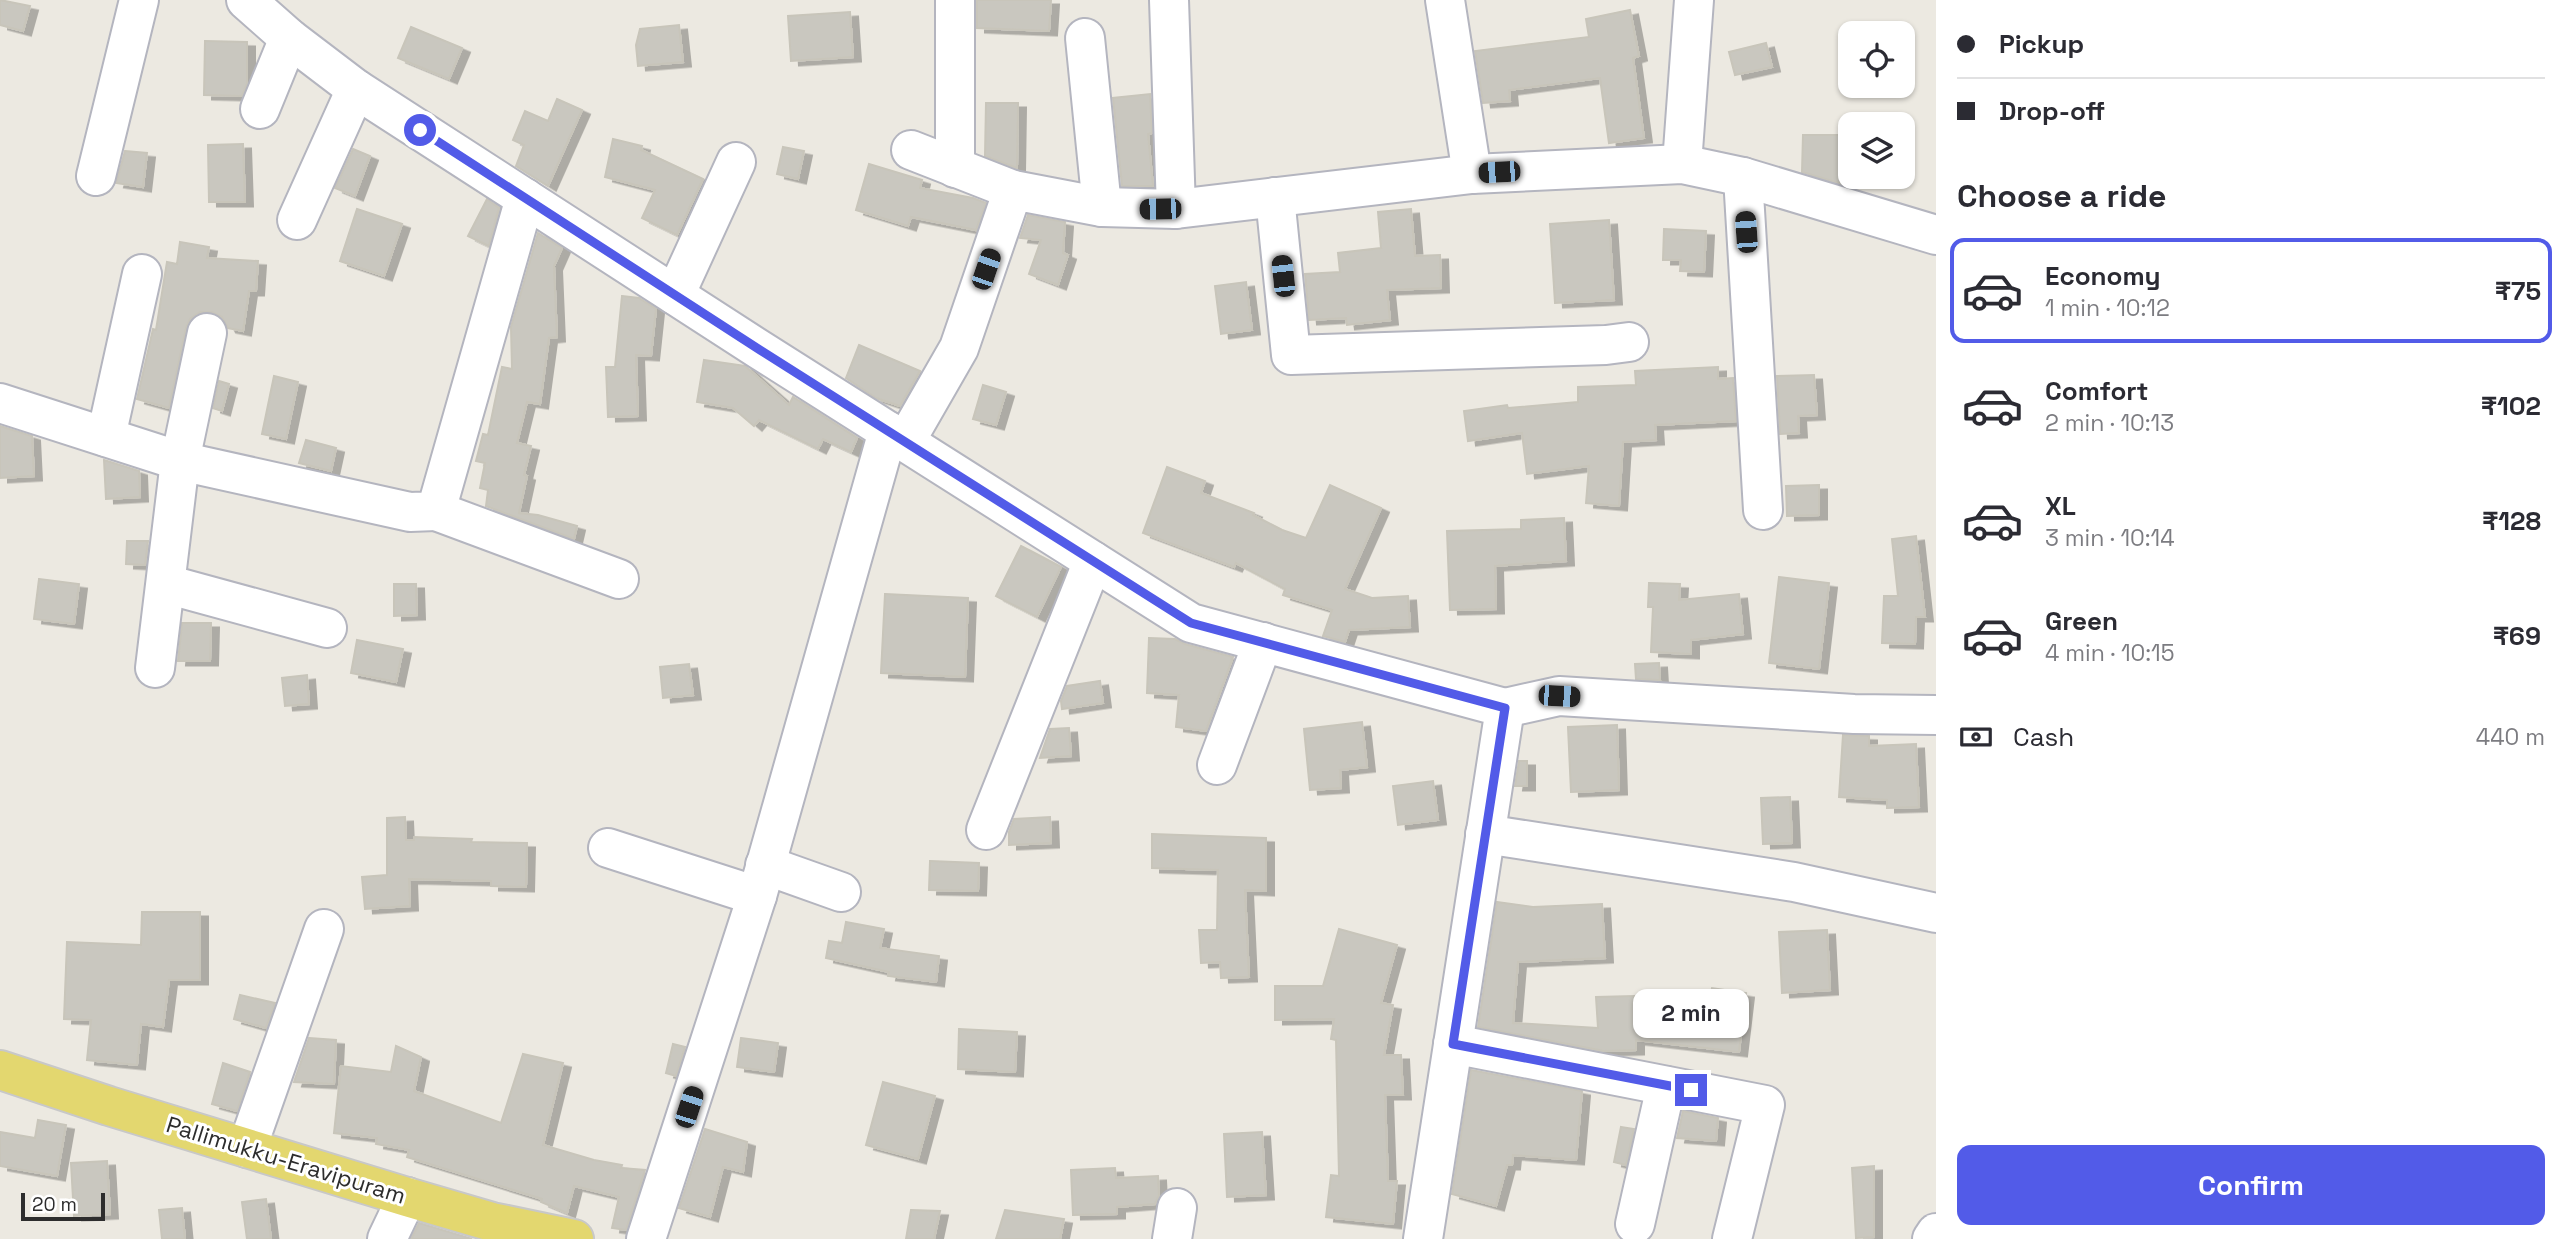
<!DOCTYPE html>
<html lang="en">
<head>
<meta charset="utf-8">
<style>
	body { margin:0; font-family:"Space Grotesk",sans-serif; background:#f2f2f3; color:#2b2b33; height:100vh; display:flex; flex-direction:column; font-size:26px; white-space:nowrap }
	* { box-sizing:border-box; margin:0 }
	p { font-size:23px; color:#7c7c81 }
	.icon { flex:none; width:38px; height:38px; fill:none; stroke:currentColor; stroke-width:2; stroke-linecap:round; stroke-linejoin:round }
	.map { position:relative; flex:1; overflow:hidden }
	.side { display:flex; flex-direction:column; background:#fff; width:630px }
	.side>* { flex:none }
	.hud { display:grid; align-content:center; height:154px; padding:0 21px; background:#fff }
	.controls { position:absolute; left:1838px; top:21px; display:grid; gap:14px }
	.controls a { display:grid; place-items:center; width:77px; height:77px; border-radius:14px; background:#fff; box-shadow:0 2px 5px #0004; font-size:35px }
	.scale { position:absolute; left:21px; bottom:18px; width:84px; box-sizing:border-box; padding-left:7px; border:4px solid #2d2d2d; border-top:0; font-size:19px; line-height:24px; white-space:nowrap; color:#2d2d2d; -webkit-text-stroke:5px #fff; paint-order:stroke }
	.end { position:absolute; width:32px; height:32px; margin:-16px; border:9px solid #525be8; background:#fff; box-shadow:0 0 0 4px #fff }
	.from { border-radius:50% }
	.bubble { position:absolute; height:49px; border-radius:14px; background:#fff; box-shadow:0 2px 5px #0004; font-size:23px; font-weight:700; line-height:49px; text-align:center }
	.car { position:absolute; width:21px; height:42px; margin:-21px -10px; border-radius:9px; box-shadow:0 0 5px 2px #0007; background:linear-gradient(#222 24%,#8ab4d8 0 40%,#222 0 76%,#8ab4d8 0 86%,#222 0) }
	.hud b { display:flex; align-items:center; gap:24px; height:66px; font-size:26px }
	.hud b+b { border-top:2px solid #e1e1e2 }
	.hud i { width:18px; height:18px; background:#2b2b33 }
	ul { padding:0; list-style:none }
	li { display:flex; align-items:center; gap:21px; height:105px; margin:0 14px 10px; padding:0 7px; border:4px solid transparent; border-radius:14px }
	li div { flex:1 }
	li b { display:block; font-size:26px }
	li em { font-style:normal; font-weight:700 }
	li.current { border-color:#525be8 }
	li>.icon { width:63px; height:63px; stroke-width:1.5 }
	h2 { padding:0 21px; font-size:32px; line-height:84px }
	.pay { display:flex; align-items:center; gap:18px; height:77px; padding:0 21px; font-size:26px }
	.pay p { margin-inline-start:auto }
	.primary-button { display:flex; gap:14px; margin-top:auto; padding:14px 21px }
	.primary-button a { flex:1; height:80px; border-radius:14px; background:#525be8; color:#fff; font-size:28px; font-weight:700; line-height:80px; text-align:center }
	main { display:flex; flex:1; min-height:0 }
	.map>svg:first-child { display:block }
	.building { fill:#c9c7bf; stroke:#c8c5ba; stroke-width:2; filter:url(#shadow) }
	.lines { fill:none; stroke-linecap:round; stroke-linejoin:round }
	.minor-casing { stroke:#b4b5bf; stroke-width:42 }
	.major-casing { stroke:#c8c8c8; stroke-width:42 }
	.minor { stroke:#fff; stroke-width:38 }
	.major { stroke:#e3d76f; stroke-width:38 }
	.route { stroke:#525be8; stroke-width:9 }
	.labels { text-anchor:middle; stroke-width:6; stroke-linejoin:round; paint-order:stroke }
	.street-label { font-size:23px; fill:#2d2d2d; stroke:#fff }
</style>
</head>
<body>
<main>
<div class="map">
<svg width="1936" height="1239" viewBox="0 0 1936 1239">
	<defs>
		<filter id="shadow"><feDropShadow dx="8" dy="4.5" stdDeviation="0" flood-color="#0004"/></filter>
	</defs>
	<rect width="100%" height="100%" fill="#ece9e1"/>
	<g class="building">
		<polygon points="0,0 30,6 23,31 0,25"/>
		<polygon points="977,0 1051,0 1049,31 977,28"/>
		<polygon points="1630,10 1639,56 1633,58 1644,138 1609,143 1600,78 1509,90 1510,101 1483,103 1475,51 1589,37 1586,19"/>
		<polygon points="850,12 853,57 791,61 788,16"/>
		<polygon points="679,25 683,62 638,66 636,45 640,29"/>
		<polygon points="411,27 462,48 449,79 398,58"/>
		<polygon points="205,41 247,42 247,84 242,96 204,95"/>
		<polygon points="1766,43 1772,67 1735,75 1729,52"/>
		<polygon points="1150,94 1152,133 1148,134 1153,186 1122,186 1113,98"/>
		<polygon points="557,99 582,110 548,186 516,166 524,145 513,140 525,111 548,121"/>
		<polygon points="986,103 1018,103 1017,168 985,156"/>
		<polygon points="1803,135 1843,135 1842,184 1802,172"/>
		<polygon points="613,139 642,146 641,150 703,179 677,235 642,218 655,190 605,177"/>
		<polygon points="243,144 245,202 209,202 208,145"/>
		<polygon points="783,147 804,151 798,179 777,174"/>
		<polygon points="353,149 370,156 355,196 335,188"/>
		<polygon points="125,151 147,153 143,187 116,183"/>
		<polygon points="869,164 922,180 920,188 973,198 986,203 976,230 911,217 908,226 856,210"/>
		<polygon points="487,199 499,208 489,246 468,236"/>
		<polygon points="357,209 402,224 384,276 340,261"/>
		<polygon points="1411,209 1415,256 1440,255 1441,288 1387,290 1390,320 1347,325 1346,318 1309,320 1305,274 1340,272 1338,253 1381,248 1378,212"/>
		<polygon points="1028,215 1065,222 1063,253 1068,255 1058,285 1029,274 1041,240 1020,238"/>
		<polygon points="1609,220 1614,300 1555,303 1550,224"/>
		<polygon points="1664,229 1706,231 1704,272 1680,271 1681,260 1663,260"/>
		<polygon points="538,233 562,248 554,266 557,337 549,338 540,404 527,402 517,443 531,446 524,475 527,476 519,513 538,515 577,526 574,539 486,506 488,490 480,488 485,463 476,461 483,434 488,435 502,367 512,369 511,327"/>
		<polygon points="180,242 209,247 207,258 258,261 256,291 249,291 243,331 228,328 222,317 212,312 200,312 190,319 186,328 169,408 137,399 153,329 156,330 167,262 177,264"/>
		<polygon points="1246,282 1252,330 1221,334 1215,286"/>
		<polygon points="622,296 639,298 656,309 651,356 636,355 638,416 608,417 606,367 615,367"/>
		<polygon points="859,345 920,371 900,406 876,398 846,378"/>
		<polygon points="704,360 745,366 789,405 793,397 857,438 851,452 823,439 818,449 759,420 754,426 733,408 697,402"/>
		<polygon points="1718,367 1718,379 1733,378 1736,421 1655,425 1656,440 1623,442 1619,506 1586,503 1589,466 1527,474 1522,433 1468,441 1464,411 1507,405 1508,408 1578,402 1578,387 1636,385 1635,371"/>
		<polygon points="1814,375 1817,415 1798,416 1799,433 1780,434 1777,376"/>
		<polygon points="274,376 298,382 286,439 262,434"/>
		<polygon points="219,381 229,384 222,411 213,408"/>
		<polygon points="983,385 1006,392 996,425 973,419"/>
		<polygon points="0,426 32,436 34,476 0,478"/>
		<polygon points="306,440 336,448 331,471 299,463"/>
		<polygon points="104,460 139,471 140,497 106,499"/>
		<polygon points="1167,467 1205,481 1201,493 1254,513 1253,515 1282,530 1306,538 1330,485 1381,508 1345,589 1372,598 1408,596 1410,627 1349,630 1345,642 1323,636 1332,610 1283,595 1285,589 1236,563 1234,567 1143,533"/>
		<polygon points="1819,485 1819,515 1787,516 1786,486"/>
		<polygon points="1564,518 1566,561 1495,566 1496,609 1450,610 1447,531 1521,529 1521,520"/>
		<polygon points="1916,536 1925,617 1916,617 1915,644 1882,643 1884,596 1898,596 1892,539"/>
		<polygon points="127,541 148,541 145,565 126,564"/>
		<polygon points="1021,546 1061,567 1037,617 996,596"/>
		<polygon points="1779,577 1829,583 1819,669 1769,663"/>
		<polygon points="39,579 79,584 74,624 34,619"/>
		<polygon points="1649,583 1680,584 1679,600 1739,594 1743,634 1691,640 1691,654 1651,652 1653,607 1648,607"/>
		<polygon points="394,584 416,584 417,615 394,616"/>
		<polygon points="885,594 968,598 965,677 881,673"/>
		<polygon points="182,623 211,623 210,661 178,661"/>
		<polygon points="1149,638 1175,639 1185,644 1233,657 1206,731 1176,727 1179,695 1147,693"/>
		<polygon points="357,640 403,649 396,682 351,673"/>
		<polygon points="1659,663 1660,680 1636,679 1635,664"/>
		<polygon points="689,664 693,695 663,698 660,667"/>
		<polygon points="307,675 309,704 285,706 282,678"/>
		<polygon points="1100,681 1103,703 1062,709 1061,701 1067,686"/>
		<polygon points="1362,722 1367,767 1340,770 1341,788 1310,790 1304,729"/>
		<polygon points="1617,725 1619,790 1571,792 1568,727"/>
		<polygon points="1069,728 1071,756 1040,758 1050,729"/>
		<polygon points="1843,735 1869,736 1869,746 1916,744 1919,807 1887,808 1887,800 1839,797"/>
		<polygon points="1519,761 1527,761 1527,786 1515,786"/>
		<polygon points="1433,781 1438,820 1398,825 1393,786"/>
		<polygon points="1790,797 1792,843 1763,844 1761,798"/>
		<polygon points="405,817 406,840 414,840 414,837 472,839 471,842 527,843 526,887 491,886 491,881 409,879 410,906 365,909 362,877 387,875 387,818"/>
		<polygon points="1050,817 1051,843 1009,845 1009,832 1014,819"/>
		<polygon points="1152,834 1266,838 1266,891 1245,890 1249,977 1221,978 1220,962 1201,963 1199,930 1217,930 1218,870 1152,868"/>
		<polygon points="930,861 979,863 978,891 929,890"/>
		<polygon points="1497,902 1533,907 1602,904 1605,958 1518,962 1513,1023 1598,1028 1596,997 1634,996 1635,1014 1704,1022 1712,988 1746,993 1739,1052 1636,1040 1636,1050 1604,1051 1478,1027"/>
		<polygon points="142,912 200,912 200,980 169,980 163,1027 141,1024 137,1065 87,1060 91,1020 64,1019 67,942 141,945"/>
		<polygon points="846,922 884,929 880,948 939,956 936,982 888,976 889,972 826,958 829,941 842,943"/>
		<polygon points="1339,929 1397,945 1381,1003 1393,1005 1384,1055 1401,1055 1403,1095 1385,1095 1388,1181 1397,1181 1393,1224 1326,1217 1331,1175 1339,1176 1336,1040 1331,1039 1334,1019 1275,1020 1275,986 1323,986"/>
		<polygon points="1827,930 1830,990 1782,993 1779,932"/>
		<polygon points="240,995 275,1003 266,1028 234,1019"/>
		<polygon points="959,1029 1017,1032 1015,1072 958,1069"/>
		<polygon points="309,1038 336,1040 334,1084 294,1082"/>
		<polygon points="741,1038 778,1043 774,1072 737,1067"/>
		<polygon points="673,1044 685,1047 676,1076 666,1073"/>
		<polygon points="396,1046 421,1057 414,1091 501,1123 523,1054 563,1063 543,1145 594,1160 622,1165 621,1168 645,1170 626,1230 612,1228 619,1197 574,1186 567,1213 541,1202 542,1199 407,1157 409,1150 376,1144 377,1138 334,1133 341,1066 391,1072"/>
		<polygon points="223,1063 250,1072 237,1111 212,1104"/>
		<polygon points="1471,1070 1582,1091 1576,1160 1513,1155 1512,1165 1507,1165 1496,1206 1452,1194"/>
		<polygon points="883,1082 935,1096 918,1159 866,1145"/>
		<polygon points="1683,1111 1718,1118 1716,1141 1677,1138"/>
		<polygon points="38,1120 66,1125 57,1176 0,1166 0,1132 35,1138"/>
		<polygon points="1621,1127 1634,1129 1626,1165 1614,1162"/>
		<polygon points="705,1129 747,1142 743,1172 723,1167 710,1217 679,1208"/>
		<polygon points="1262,1132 1266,1195 1227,1197 1224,1134"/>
		<polygon points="107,1161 110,1214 74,1216 71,1163"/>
		<polygon points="1874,1166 1874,1237 1856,1238 1852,1168"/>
		<polygon points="1115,1168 1116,1178 1158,1176 1159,1196 1155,1204 1117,1207 1117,1214 1073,1215 1071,1170"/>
		<polygon points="266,1199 271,1239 247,1239 242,1202"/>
		<polygon points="182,1208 185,1239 162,1239 159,1210"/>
		<polygon points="911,1210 940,1211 934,1239 906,1239"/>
		<polygon points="1005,1210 1064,1219 1060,1239 996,1239"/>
		<polygon points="419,1223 472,1239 411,1239"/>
	</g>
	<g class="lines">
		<g class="minor-casing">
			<g id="minor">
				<polyline points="246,0 289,38 356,89 760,350 1191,623 1505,708 1423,1239"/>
				<polyline points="1169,0 1176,209"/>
				<polyline points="1445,0 1472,174"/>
				<polyline points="1085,38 1102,207"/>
				<polyline points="260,109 289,38"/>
				<polyline points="911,150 1013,190"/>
				<polyline points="1682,164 1694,0"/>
				<polyline points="955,168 955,0"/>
				<polyline points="96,176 139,0"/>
				<polyline points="1743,177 1763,510"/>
				<polyline points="1275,197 1291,355 1606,345 1629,342"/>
				<polyline points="297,220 356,89"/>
				<polyline points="675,295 736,162"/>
				<polyline points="0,403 180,461 410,512 436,511 525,198"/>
				<polyline points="106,437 142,274"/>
				<polyline points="905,442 959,348 1013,190 1102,207 1176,209 1472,174 1682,164 1743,177 1936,235"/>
				<polyline points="436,511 619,579"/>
				<polyline points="166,584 327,628"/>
				<polyline points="155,668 180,461 207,333"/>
				<polyline points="1505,708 1559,696 1854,714 1936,715"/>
				<polyline points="1217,765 1263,642"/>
				<polyline points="986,830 1093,561"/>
				<polyline points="1485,834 1794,882 1936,913"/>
				<polyline points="608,848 757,896"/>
				<polyline points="765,865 841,892"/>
				<polyline points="1453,1044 1765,1105 1732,1239"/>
				<polyline points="247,1148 324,929"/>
				<polyline points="1635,1224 1666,1086"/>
				<polyline points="387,1239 407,1197"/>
				<polyline points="646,1239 757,896 888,431"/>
				<polyline points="1172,1239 1177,1208"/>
				<polyline points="1932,1239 1936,1233"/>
			</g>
		</g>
		<g class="major-casing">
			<polyline id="major" points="0,1070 109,1106 407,1197 492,1222 574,1239"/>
		</g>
		<use href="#minor" class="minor"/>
		<use href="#major" class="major"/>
	</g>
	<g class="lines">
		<polyline class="route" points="420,130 760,350 1191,623 1505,708 1453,1044 1691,1090"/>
	</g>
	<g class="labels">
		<g class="street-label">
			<text transform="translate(286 1160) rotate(17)" y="8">Pallimukku-Eravipuram</text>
		</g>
	</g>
</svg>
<div class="controls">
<a><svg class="icon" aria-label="locate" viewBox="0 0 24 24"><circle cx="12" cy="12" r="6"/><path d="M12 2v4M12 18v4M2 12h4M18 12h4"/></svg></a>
<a><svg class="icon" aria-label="layers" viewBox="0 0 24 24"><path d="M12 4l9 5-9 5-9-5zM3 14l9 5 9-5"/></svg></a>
</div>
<div class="scale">20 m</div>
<i class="end from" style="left:420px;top:130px"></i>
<i class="end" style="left:1691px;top:1090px"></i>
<div class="bubble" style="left:1633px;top:989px;width:116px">2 min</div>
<i class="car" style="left:1499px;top:172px;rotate:267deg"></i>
<i class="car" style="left:1160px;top:209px;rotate:269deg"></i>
<i class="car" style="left:1746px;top:232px;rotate:356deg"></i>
<i class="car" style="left:986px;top:269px;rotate:19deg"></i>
<i class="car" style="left:1283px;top:276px;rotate:354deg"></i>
<i class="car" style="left:1559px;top:696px;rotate:93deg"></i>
<i class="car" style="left:689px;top:1107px;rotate:18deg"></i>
</div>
<section class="side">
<div class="hud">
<b><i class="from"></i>Pickup</b>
<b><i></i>Drop-off</b>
</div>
<h2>Choose a ride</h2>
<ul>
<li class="current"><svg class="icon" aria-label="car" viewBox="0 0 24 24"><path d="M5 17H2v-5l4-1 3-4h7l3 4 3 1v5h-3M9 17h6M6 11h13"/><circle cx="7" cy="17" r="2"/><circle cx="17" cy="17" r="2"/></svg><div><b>Economy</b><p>1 min · 10:12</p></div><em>₹75</em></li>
<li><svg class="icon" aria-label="car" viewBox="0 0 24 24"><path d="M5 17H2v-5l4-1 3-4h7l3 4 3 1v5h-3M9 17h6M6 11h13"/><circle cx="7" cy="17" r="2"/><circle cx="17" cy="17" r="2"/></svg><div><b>Comfort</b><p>2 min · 10:13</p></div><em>₹102</em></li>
<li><svg class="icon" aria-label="car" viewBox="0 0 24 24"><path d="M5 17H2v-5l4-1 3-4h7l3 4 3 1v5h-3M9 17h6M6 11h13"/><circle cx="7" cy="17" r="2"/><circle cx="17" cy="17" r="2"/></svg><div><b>XL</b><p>3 min · 10:14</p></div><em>₹128</em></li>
<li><svg class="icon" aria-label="car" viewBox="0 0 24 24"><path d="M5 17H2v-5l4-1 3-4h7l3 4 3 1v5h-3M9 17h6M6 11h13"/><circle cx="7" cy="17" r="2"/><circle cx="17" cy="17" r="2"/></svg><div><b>Green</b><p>4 min · 10:15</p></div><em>₹69</em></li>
</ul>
<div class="pay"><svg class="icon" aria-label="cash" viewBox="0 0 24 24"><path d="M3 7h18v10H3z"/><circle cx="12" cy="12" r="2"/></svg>Cash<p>440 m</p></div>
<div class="primary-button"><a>Confirm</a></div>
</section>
</main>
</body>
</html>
